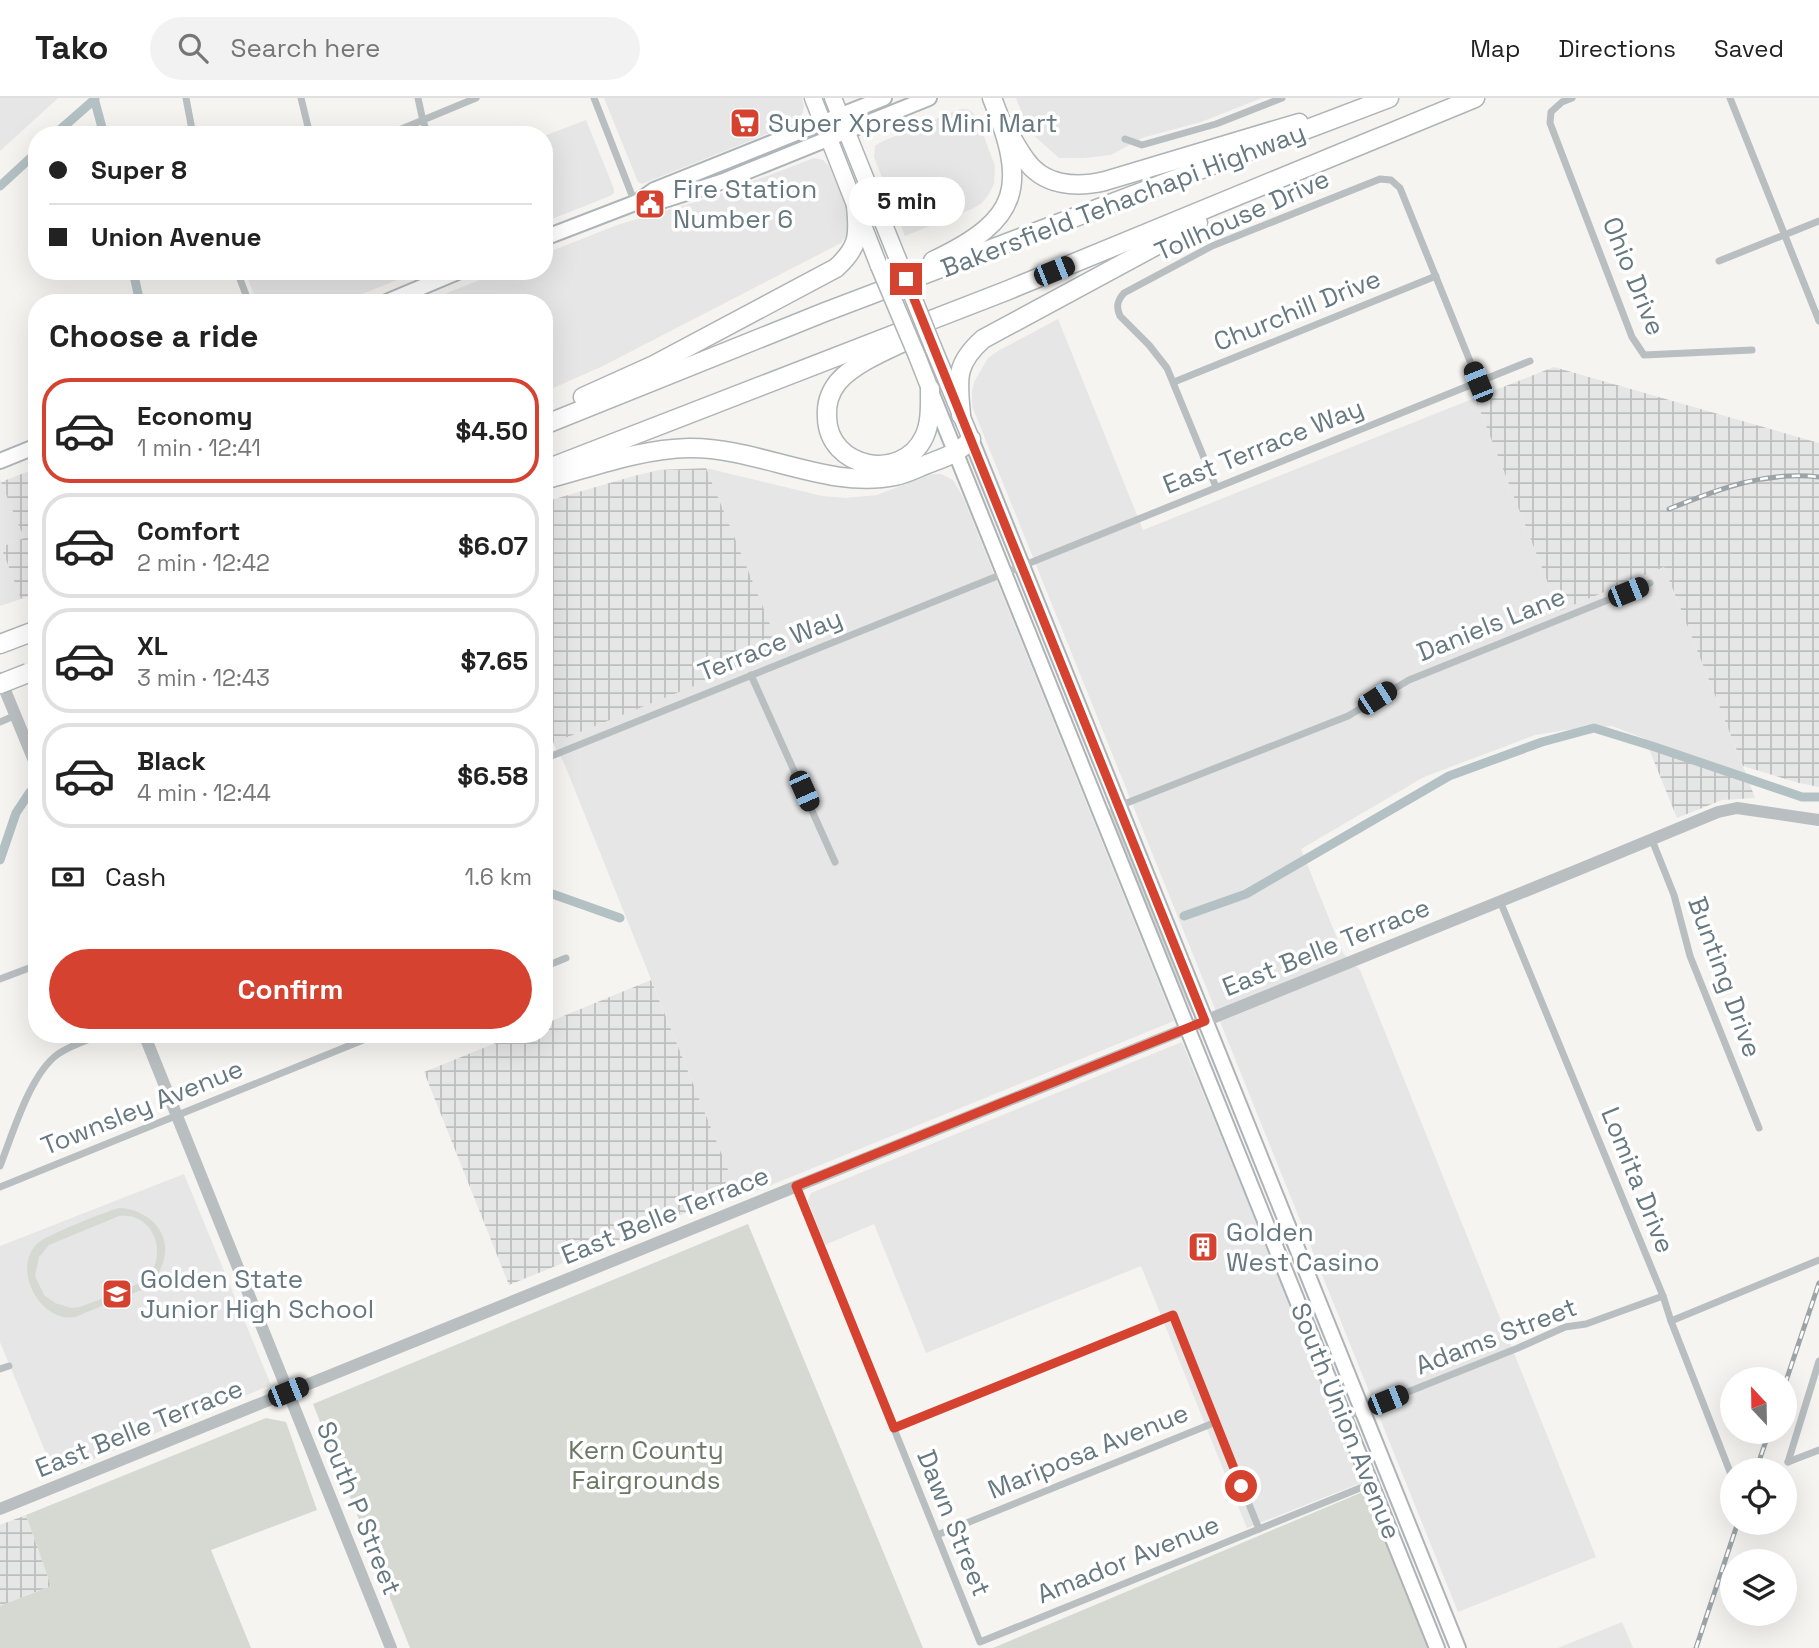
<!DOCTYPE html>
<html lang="en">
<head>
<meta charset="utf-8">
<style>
	body { margin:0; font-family:"Space Grotesk",sans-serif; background:#f2f2f2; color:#222; height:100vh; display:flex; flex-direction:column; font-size:26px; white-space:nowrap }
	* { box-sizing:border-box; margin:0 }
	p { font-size:23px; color:#767676 }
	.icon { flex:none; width:38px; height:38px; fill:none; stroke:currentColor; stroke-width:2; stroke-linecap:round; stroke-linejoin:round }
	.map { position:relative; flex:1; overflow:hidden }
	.details { position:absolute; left:28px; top:196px; width:525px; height:749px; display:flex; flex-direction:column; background:#fff; border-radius:28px; box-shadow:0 7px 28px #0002 }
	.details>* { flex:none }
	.banner { position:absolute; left:28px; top:28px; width:525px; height:154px; border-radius:28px; box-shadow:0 7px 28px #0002; display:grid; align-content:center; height:154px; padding:0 21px; background:#fff }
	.needle { width:46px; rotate:338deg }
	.controls { position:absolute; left:1720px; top:1269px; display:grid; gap:14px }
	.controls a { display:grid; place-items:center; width:77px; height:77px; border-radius:50%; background:#fff; box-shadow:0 7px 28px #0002; font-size:35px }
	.end { position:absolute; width:32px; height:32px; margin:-16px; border:9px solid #d64230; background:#fff; box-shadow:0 0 0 4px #fff }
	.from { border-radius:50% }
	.bubble { position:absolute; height:49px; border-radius:24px; background:#fff; box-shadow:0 7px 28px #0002; font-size:23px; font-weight:800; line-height:49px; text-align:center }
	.car { position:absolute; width:21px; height:42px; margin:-21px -10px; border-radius:9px; box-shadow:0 0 5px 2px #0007; background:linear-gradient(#222 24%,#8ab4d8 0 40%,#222 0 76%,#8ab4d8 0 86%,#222 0) }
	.banner b { display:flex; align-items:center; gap:24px; height:66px; font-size:26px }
	.banner b+b { border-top:2px solid #e0e0e0 }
	.banner i { width:18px; height:18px; background:#222 }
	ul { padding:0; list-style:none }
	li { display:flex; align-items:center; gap:21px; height:105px; margin:0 14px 10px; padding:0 7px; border:4px solid #e0e0e0; border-radius:28px }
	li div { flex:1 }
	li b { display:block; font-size:26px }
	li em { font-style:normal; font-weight:800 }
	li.active { border-color:#d64230 }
	li>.icon { width:63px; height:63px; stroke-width:1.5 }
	h2 { padding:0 21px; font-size:32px; line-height:84px }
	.pay { display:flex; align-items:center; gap:18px; height:77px; padding:0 21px; font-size:26px }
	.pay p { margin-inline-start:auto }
	.primary-button { display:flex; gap:14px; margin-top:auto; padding:14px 21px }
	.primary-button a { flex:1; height:80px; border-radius:42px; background:#d64230; color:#fff; font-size:28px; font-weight:800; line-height:80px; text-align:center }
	header { display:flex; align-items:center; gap:42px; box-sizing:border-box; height:98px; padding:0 35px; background:#fff; border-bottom:2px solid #e0e0e0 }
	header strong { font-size:33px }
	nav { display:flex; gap:38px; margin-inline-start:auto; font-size:24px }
	.search { width:490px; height:63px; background:#f2f2f2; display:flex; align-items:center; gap:18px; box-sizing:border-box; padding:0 24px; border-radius:38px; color:#767676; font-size:26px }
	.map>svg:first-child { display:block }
	.built { fill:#e5e6e5 }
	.industrial { fill:url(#industrial-grid) }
	.green { fill:#d5d9d1; fill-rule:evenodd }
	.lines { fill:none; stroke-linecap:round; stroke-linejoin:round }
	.canal { stroke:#b4c1c4; stroke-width:9 }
	.secondary-casing { stroke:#aeb5b8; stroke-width:18 }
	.primary-casing { stroke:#adb3b6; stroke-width:18 }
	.trunk-casing { stroke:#afb4b6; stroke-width:19 }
	.motorway-casing { stroke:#afb4b6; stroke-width:21 }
	.minor { stroke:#b9bfc1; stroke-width:7 }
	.tertiary { stroke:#b9bfc1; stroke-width:12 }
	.secondary { stroke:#fff; stroke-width:14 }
	.primary { stroke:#fff; stroke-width:14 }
	.trunk { stroke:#fff; stroke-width:16 }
	.motorway { stroke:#fff; stroke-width:18 }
	.rail-casing { stroke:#9ca4a7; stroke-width:5 }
	.rail { stroke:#fff; stroke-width:2.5; stroke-dasharray:8; stroke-linecap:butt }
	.trunk-bridge-casing { stroke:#afb4b6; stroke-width:19; stroke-linecap:butt }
	.motorway-bridge-casing { stroke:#afb4b6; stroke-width:21; stroke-linecap:butt }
	.trunk-bridge { stroke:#fff; stroke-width:16 }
	.motorway-bridge { stroke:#fff; stroke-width:18 }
	.route { stroke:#d64230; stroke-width:9 }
	.labels { text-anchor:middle; stroke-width:7; stroke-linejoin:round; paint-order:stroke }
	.poi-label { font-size:26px; fill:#667880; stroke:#fff; text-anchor:start }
	.street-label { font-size:26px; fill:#667880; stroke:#fff }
	.park-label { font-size:26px; fill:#6b7864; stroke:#fff }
</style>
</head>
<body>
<header>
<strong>Tako</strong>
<div class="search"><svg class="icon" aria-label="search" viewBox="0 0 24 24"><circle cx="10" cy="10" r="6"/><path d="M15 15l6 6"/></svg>Search here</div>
<nav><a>Map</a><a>Directions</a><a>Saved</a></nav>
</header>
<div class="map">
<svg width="1819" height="1550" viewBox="0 0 1819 1550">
	<defs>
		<pattern id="industrial-grid" width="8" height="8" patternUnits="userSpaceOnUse" patternTransform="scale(1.75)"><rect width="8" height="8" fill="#e5e6e5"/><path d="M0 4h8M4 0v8" fill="none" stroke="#bdbfbf"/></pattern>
	</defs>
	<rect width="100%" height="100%" fill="#f5f4f1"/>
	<g class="built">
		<polygon points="0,0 58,0 0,53"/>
		<polygon points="604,0 802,0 804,9 801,19 792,26 642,86 638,84"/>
		<polygon points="1016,0 1262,0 1201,24 1142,40 1111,57 1084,60 1059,60 1029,33"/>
		<polygon points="960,11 967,11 972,14 977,20 995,68 994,86 989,96 982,105 972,111 905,138 874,59 875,48 881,44"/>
		<polygon points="586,22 614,91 614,95 610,98 544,124 544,38"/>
		<polygon points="814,60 823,62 829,68 852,123 848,135 841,145 603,268 544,294 544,205 422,205 502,173 544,173 544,156 617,127 712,99"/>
		<polygon points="245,173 420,173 339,205 257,205"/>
		<polygon points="1058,221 1143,432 1475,300 1559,513 1664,469 1748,681 1612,628 1566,632 1535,637 1424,679 1301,751 1343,855 1360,872 1596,1459 1458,1514 972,308 972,294 974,284 988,260 998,253"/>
		<polygon points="706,370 822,398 846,400 877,397 932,376 941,376 953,382 963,399 1174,923 739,1100 564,665 553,645 780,553"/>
		<polygon points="0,381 24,440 1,449 21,501 0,508"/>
		<polygon points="1182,944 1363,1384 1247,1430 1141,1168 926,1255 874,1126 825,1147 808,1103 811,1095"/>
		<polygon points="184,1076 271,1287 55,1377 0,1244 0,1148"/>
		<polygon points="1622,1524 1633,1550 1558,1550"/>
	</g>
	<g class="industrial">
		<polygon points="1554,269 1819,345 1819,689 1799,685 1743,668 1664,469 1559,513 1475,300"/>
		<polygon points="37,370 37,495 21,501 1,449 24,440 1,384"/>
		<polygon points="706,370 781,553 553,645 544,623 544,404 634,378 659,372"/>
		<polygon points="1645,641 1748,681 1755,700 1722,702 1677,720"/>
		<polygon points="651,882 737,1094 509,1187 424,974 518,936 544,936 544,926"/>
		<polygon points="26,1417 51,1488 0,1508 0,1427"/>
	</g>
	<g class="green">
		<polygon points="1100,695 1107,709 1115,715 1194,914 1192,915 1150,821"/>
		<path d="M119 1110C146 1111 171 1132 164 1161 163 1166 160 1172 158 1177L168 1173 171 1180 75 1219C41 1225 12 1173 36 1147 43 1138 105 1114 119 1110ZM119 1118C133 1117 144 1121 152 1134 160 1147 159 1170 146 1180 135 1190 95 1203 80 1209L72 1210 61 1207 55 1205 44 1197 35 1178 39 1159 49 1147Z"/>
		<polygon points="748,1126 923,1550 410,1550 313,1306"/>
		<polygon points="266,1320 286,1324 317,1412 211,1452 251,1550 0,1550 0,1508 51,1488 26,1417"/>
		<polygon points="1365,1393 1428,1550 993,1550"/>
	</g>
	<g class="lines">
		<g class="canal">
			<polyline points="94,0 104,37"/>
			<polyline points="54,37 95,1"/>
			<polyline points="0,88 37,54"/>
			<polyline points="133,173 140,205"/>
			<polyline points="0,762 16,715 30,694"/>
			<polyline points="544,793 620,820"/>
			<polyline points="1184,818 1246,796 1449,678 1542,644 1594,630 1652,648 1802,699 1819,699"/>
		</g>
		<g class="secondary-casing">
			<g id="secondary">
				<polyline points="636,105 654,92 884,0"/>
				<polyline points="544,140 635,105 658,104 721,84 929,0"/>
				<polyline points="384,205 460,173"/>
				<polyline points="0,363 37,348"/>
			</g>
		</g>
		<g class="primary-casing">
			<g id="primary">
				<polyline points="932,296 1437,1550"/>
				<polyline points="971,341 1458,1550"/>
			</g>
		</g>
		<g class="trunk-casing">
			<g id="trunk">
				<polyline points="813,0 879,168"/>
				<polyline points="833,0 897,159"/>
				<polyline points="933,249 971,341"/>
				<polyline points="917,258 930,291"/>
			</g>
		</g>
		<g class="motorway-casing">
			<g id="motorway">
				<path d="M1001 23C1010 35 1016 49 1025 61 1043 88 1076 90 1105 83L1299 25"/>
				<path d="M933 163C1022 121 1027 88 992 0"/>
				<path d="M912 240C889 251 854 265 838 284 830 294 826 306 827 319 828 371 902 385 924 339 931 325 930 307 930 291"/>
				<path d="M583 299 654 267 836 170C859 149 859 137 856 108"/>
				<path d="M961 317C958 282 954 267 983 241L1198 125"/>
				<polyline points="544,327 825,214 1389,0"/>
				<polyline points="544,372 1006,193 1475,0"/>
				<path d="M547 381C593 369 640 351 689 350 758 349 828 392 895 378 905 376 915 371 925 367 942 360 959 356 971 341"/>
				<polyline points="0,546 37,532"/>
			</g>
		</g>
		<g class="minor">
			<polyline points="186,0 193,37"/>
			<polyline points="301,0 310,37"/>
			<polyline points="418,0 423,23 428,37"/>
			<polyline points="594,0 635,105"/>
			<polyline points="1572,0 1562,4 1551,14 1550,25 1632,239 1644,257 1752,252"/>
			<polyline points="1730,0 1819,223"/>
			<polyline points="387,37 476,0"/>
			<polyline points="1125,41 1142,47 1216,26 1282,0"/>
			<polyline points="1719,163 1819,123"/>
			<polyline points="237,173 249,205"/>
			<polyline points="1174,284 1436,178"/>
			<path d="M1216 389 1167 270 1149 247 1120 218C1116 209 1117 203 1124 195L1212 148 1380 81 1391 82 1400 90 1478 283"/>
			<polyline points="751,577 835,764"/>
			<polyline points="0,624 16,617"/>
			<polyline points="544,661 1530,263"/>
			<polyline points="1119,708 1348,618 1409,582 1650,485"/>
			<polyline points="1652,742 1674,797 1690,858 1759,1030"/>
			<polyline points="1500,803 1663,1198 1671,1223 1732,1379"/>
			<polyline points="544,869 566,860"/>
			<polyline points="0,881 37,867"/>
			<path d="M0 1068C13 1035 30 976 58 956 71 947 88 942 103 936"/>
			<polyline points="796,1088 980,1544 1370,1386"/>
			<polyline points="0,1089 378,936"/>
			<polyline points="1671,1223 1819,1162"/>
			<polyline points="0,1271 9,1268"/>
			<polyline points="1345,1319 1518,1250 1565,1229 1586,1226 1663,1198"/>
			<polyline points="894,1330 1173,1217 1259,1431"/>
			<polyline points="1788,1364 1819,1263"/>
			<polyline points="1788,1364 1819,1352"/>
			<polyline points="937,1437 1216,1324"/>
		</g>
		<g class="tertiary">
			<polyline points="0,580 37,670"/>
			<polyline points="144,936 391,1550"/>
			<polyline points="0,1411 1580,771 1718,714 1737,710 1819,722"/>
		</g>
		<use href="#secondary" class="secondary"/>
		<use href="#primary" class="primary"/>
		<use href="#trunk" class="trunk"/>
		<use href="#motorway" class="motorway"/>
		<g class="rail-casing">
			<g id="rail">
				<path d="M1669 411C1719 391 1763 373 1819 379"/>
				<polyline points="1785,1286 1819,1185"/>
				<polyline points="1756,1372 1769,1334"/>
				<polyline points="1696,1550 1738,1424"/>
			</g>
		</g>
		<use href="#rail" class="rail"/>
		<g class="trunk-bridge-casing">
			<g id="trunk-bridge">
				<polyline points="897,159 933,249"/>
				<polyline points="879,168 917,258"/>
			</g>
		</g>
		<g class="motorway-bridge-casing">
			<polyline id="motorway-bridge" points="0,586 28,575"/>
		</g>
		<use href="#trunk-bridge" class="trunk-bridge"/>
		<use href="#motorway-bridge" class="motorway-bridge"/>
	</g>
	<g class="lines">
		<polyline class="route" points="906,181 1205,923 796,1088 894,1330 1173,1217 1241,1388"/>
	</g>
	<defs>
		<g id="supermarket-square" transform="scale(1.575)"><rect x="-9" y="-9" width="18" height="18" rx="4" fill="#d64230" stroke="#fff"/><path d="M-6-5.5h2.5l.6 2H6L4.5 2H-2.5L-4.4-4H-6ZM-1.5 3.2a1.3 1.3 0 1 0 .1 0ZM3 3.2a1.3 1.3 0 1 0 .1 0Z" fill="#fff"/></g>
		<g id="civic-square" transform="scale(1.575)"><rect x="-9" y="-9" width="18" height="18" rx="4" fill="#d64230" stroke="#fff"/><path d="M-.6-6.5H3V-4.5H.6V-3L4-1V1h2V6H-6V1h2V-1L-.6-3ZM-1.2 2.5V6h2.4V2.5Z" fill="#fff"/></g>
		<g id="building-square" transform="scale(1.575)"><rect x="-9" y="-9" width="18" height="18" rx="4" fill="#d64230" stroke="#fff"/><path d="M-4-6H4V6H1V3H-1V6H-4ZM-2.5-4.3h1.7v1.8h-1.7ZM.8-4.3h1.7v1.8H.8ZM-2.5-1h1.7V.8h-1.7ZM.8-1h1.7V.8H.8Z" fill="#fff"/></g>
		<g id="school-square" transform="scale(1.575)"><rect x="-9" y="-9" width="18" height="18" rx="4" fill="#d64230" stroke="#fff"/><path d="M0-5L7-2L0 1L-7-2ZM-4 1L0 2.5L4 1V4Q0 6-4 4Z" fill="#fff"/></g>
	</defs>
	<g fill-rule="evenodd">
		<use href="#supermarket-square" x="745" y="25"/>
		<use href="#civic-square" x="650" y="106"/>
		<use href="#building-square" x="1203" y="1149"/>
		<use href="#school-square" x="117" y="1196"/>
	</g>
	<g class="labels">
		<g class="poi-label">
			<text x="768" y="34">Super Xpress Mini Mart</text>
			<text x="673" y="100">Fire Station<tspan x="673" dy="30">Number 6</tspan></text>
			<text x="1226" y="1143">Golden<tspan x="1226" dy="30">West Casino</tspan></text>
			<text x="140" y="1190">Golden State<tspan x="140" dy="30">Junior High School</tspan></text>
		</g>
		<g class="street-label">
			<text transform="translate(1123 102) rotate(-21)" y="9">Bakersfield Tehachapi Highway</text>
			<text transform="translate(1242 117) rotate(-24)" y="9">Tollhouse Drive</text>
			<text transform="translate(1634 178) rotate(68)" y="9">Ohio Drive</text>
			<text transform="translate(1297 212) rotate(-22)" y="9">Churchill Drive</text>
			<text transform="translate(1263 348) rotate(-22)" y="9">East Terrace Way</text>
			<text transform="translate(1491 526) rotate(-22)" y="9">Daniels Lane</text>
			<text transform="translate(770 547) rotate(-22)" y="9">Terrace Way</text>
			<text transform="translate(1326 849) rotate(-22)" y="9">East Belle Terrace</text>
			<text transform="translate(1725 879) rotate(70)" y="9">Bunting Drive</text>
			<text transform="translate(142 1009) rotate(-22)" y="9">Townsley Avenue</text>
			<text transform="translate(1638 1082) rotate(68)" y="9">Lomita Drive</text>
			<text transform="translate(665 1117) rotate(-22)" y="9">East Belle Terrace</text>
			<text transform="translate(1496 1238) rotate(-21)" y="9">Adams Street</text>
			<text transform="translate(1346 1323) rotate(68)" y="9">South Union Avenue</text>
			<text transform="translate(139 1330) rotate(-22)" y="9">East Belle Terrace</text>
			<text transform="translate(1088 1353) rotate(-22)" y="9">Mariposa Avenue</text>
			<text transform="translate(359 1410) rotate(68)" y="9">South P Street</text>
			<text transform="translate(954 1425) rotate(68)" y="9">Dawn Street</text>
			<text transform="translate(1128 1461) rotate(-22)" y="9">Amador Avenue</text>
		</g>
		<g class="park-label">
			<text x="646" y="1361">Kern County<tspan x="646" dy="30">Fairgrounds</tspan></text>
		</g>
	</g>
</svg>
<div class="controls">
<a><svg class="needle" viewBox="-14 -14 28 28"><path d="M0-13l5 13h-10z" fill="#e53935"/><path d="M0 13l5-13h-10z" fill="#767676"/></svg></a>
<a><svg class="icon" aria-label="locate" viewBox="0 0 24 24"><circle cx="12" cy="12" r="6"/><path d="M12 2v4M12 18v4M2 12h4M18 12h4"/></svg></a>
<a><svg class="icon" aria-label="layers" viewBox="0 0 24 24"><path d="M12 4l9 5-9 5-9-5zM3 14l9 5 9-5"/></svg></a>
</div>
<i class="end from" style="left:1241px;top:1388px"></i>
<i class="end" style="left:906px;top:181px"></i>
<div class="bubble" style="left:849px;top:79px;width:116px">5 min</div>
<i class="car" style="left:1054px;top:173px;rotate:68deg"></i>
<i class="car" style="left:1478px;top:284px;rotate:338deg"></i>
<i class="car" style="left:1628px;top:494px;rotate:68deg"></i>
<i class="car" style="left:1377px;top:600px;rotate:57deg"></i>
<i class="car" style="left:804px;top:693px;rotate:156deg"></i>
<i class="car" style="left:288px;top:1294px;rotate:68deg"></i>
<i class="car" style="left:1388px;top:1302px;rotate:68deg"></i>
<div class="banner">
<b><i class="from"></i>Super 8</b>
<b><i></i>Union Avenue</b>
</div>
<section class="details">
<h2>Choose a ride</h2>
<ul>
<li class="active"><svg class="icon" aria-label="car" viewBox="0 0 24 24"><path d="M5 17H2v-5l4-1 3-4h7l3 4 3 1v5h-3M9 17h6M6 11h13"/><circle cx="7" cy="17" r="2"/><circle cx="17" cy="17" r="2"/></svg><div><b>Economy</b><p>1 min · 12:41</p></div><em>$4.50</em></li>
<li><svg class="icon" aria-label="car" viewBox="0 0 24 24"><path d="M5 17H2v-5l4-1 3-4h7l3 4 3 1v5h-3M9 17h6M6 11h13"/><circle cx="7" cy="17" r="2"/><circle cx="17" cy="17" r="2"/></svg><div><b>Comfort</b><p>2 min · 12:42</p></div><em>$6.07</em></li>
<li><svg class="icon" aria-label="car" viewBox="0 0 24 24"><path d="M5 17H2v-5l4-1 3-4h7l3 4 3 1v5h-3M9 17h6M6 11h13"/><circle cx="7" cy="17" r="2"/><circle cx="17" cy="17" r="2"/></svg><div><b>XL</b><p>3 min · 12:43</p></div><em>$7.65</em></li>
<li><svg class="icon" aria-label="car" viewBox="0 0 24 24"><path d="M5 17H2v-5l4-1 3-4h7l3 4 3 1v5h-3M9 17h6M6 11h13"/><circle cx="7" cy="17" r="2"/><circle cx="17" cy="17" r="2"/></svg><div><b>Black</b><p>4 min · 12:44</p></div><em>$6.58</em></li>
</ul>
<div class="pay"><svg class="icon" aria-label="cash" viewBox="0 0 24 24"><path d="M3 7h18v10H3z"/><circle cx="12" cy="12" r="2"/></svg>Cash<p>1.6 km</p></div>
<div class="primary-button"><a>Confirm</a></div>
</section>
</div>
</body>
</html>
